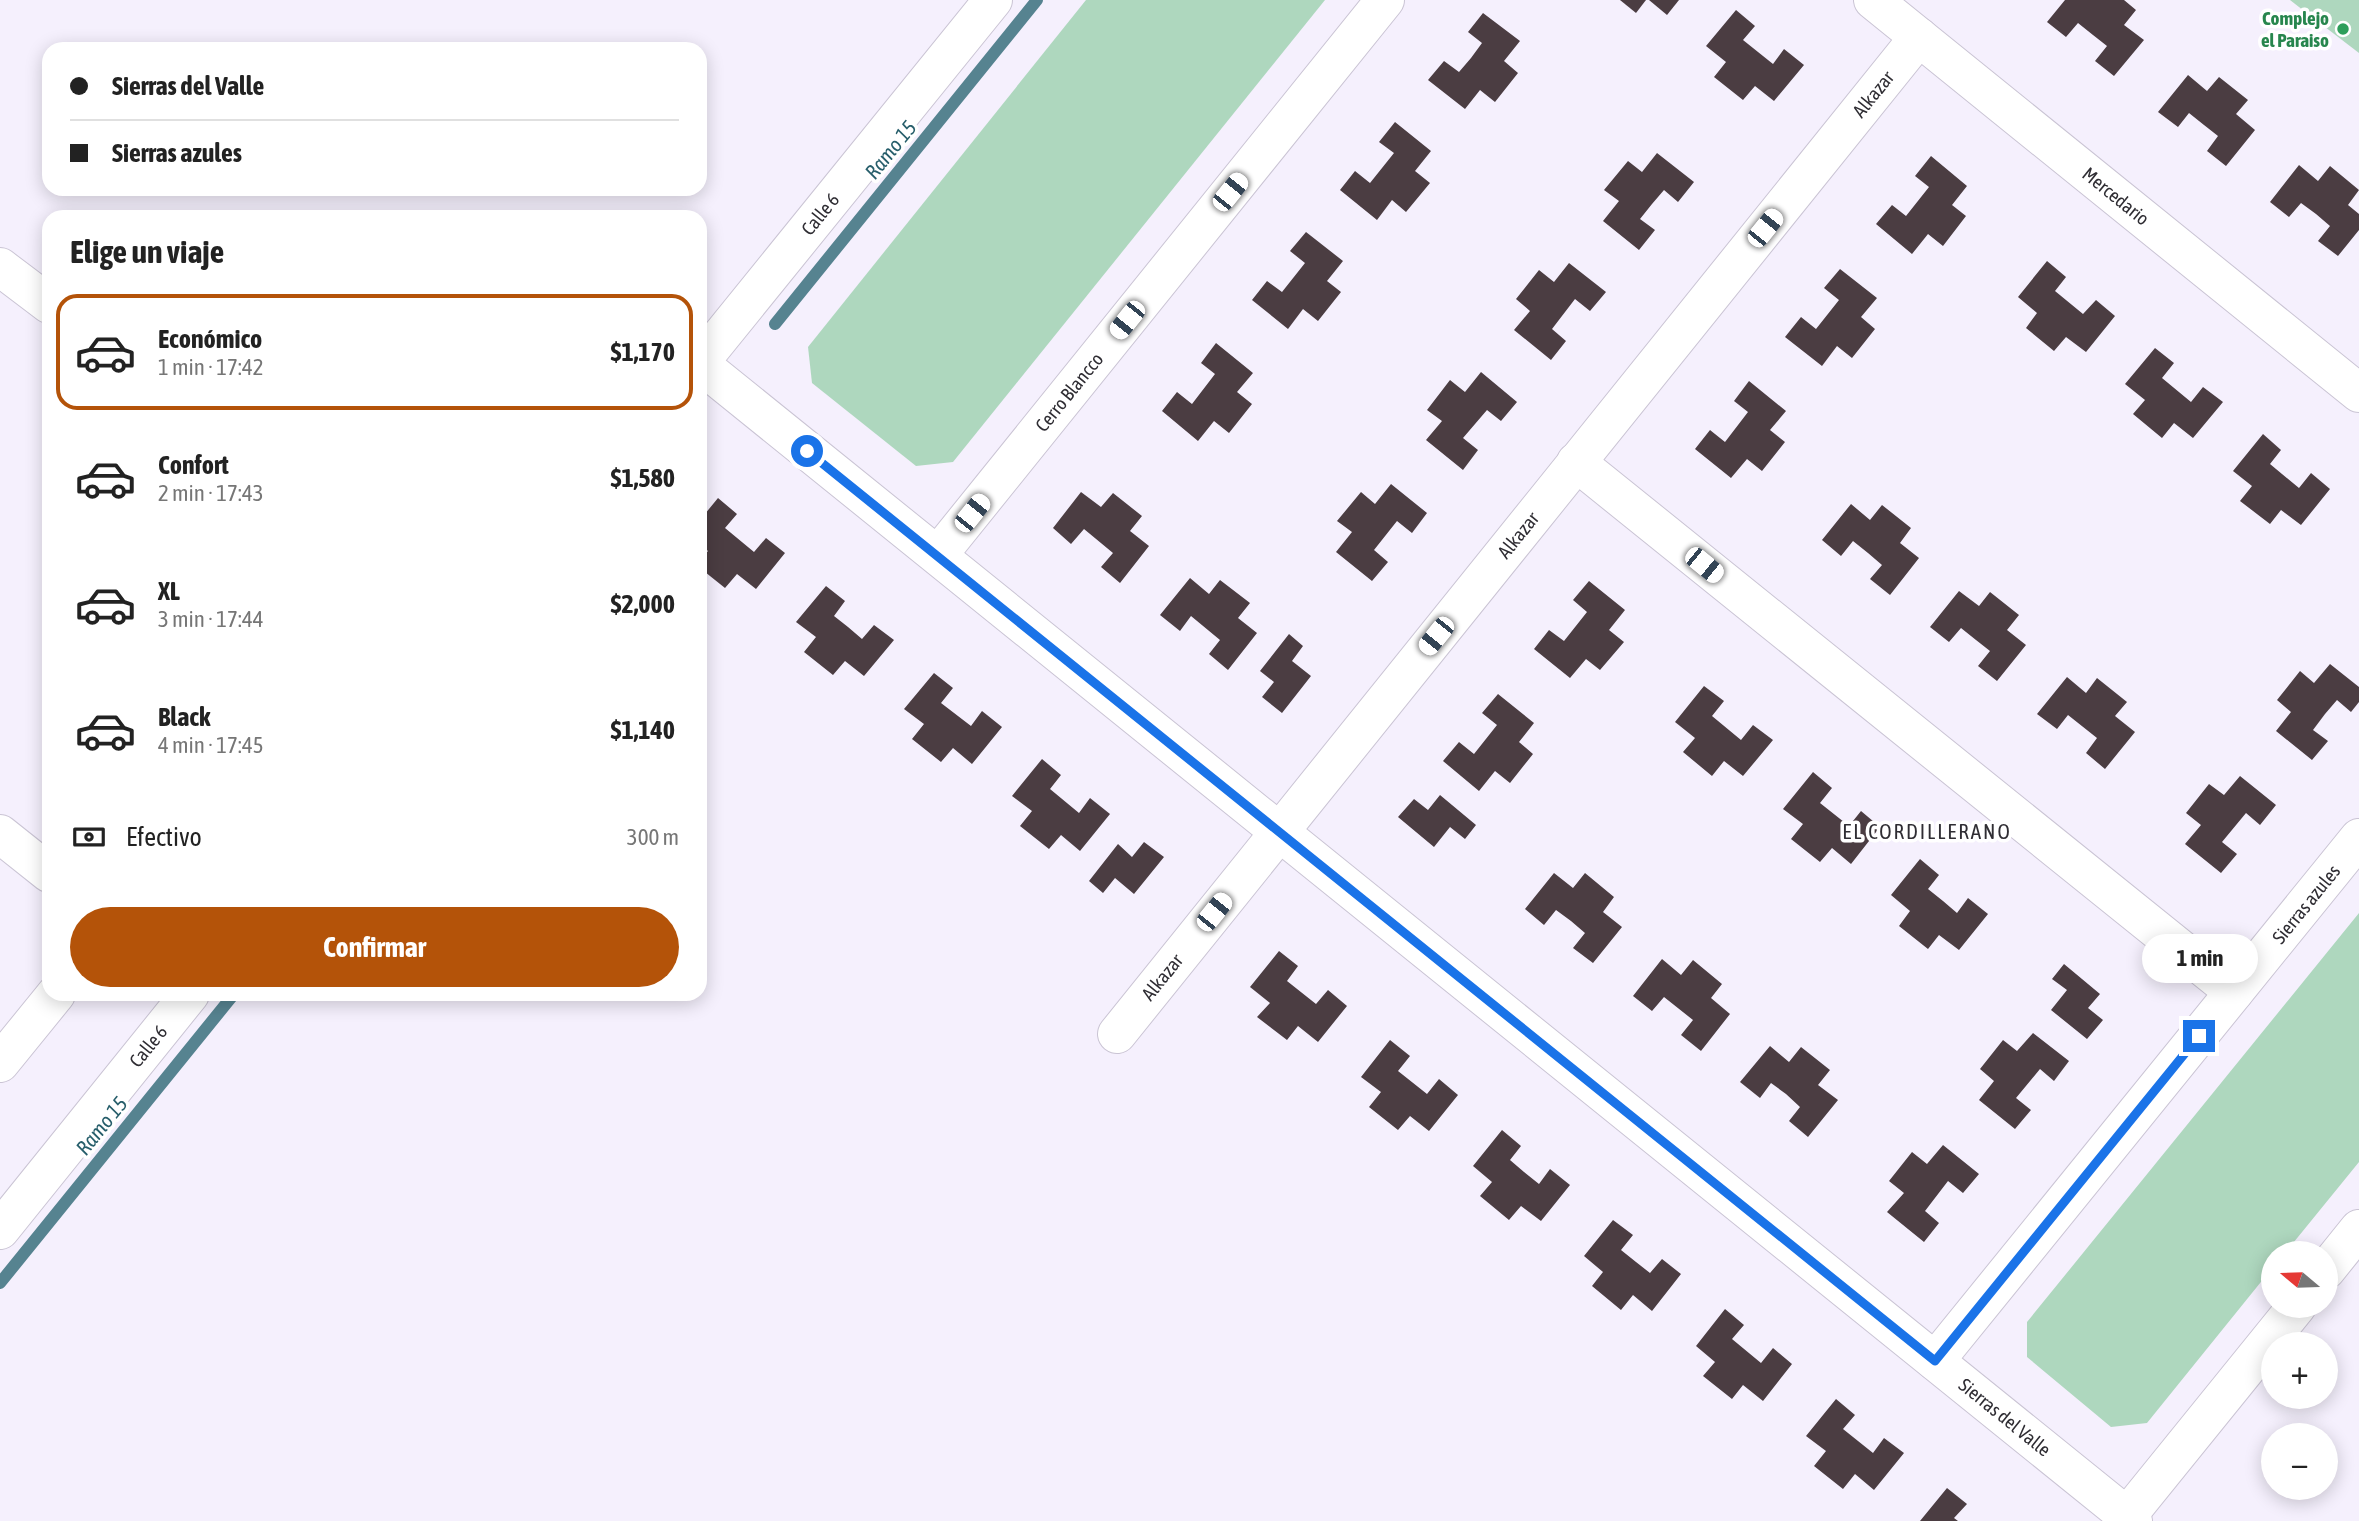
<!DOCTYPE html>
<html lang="es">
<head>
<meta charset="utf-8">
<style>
	body { margin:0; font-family:"Asap Condensed",sans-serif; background:#f2f2f2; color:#222; height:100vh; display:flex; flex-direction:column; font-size:26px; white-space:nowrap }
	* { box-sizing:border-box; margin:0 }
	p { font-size:23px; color:#767676 }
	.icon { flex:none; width:38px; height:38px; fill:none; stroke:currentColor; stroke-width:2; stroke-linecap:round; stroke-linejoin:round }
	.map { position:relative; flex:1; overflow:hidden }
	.details { position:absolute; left:42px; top:210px; width:665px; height:791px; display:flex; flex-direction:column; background:#fff; border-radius:21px; box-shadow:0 4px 18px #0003 }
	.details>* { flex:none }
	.banner { position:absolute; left:42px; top:42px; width:665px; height:154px; border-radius:21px; box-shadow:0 4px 18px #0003; display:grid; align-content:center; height:154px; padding:0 28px; background:#fff }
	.needle { width:46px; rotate:289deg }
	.controls { position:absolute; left:2261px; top:1241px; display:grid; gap:14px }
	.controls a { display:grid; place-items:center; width:77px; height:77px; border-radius:50%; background:#fff; box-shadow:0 4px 18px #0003; font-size:35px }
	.end { position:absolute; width:32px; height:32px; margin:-16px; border:9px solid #1a73e8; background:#fff; box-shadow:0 0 0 4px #fff }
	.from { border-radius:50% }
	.bubble { position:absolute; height:49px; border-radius:24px; background:#fff; box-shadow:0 4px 18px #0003; font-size:23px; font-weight:700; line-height:49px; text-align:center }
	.car { position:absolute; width:21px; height:42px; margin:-21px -10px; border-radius:9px; box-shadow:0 0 5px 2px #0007; background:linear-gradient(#fff 24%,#345 0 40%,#fff 0 76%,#345 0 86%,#fff 0) }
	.banner b { display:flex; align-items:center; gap:24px; height:66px; font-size:26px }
	.banner b+b { border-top:2px solid #e0e0e0 }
	.banner i { width:18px; height:18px; background:#222 }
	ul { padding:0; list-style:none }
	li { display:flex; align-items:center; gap:21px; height:116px; margin:0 14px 10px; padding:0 14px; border:4px solid transparent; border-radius:21px }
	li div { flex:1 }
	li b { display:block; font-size:26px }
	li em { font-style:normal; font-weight:700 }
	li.current { border-color:#b45309 }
	li>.icon { width:63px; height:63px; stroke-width:1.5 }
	h2 { padding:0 28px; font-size:32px; line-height:84px }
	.pay { display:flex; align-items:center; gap:18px; height:77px; padding:0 28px; font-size:26px }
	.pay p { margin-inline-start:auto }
	.action { display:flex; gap:14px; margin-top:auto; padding:14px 28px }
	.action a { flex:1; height:80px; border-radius:42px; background:#b45309; color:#fff; font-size:28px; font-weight:700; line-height:80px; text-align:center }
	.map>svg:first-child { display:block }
	.green { fill:#aed7be }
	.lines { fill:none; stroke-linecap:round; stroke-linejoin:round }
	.stream { stroke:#568390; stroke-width:12 }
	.building { fill:#4b3d42 }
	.minor-casing { stroke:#cac4d4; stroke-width:40 }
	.tertiary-casing { stroke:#cac4d4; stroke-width:40 }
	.minor { stroke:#fff; stroke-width:38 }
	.tertiary { stroke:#fff; stroke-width:38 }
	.route { stroke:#1a73e8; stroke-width:9 }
	.leisure-dot { fill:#2e9e5b; stroke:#fff; stroke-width:2.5 }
	.labels { text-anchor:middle; stroke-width:7; stroke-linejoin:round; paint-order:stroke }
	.leisure-label { font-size:19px; font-weight:bold; fill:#27864d; stroke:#fff; text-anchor:end }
	.street-label { font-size:19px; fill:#2f2d33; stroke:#fff }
	.water-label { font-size:21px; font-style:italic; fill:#275e6b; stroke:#fff }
	.neighbourhood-label { font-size:21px; letter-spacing:2px; fill:#2f2d33; stroke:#fff }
</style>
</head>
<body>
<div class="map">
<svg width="2359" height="1521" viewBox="0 0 2359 1521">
	<rect width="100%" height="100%" fill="#f5f0fd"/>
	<g class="green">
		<polygon points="1086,0 1325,0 953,462 916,466 812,383 808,347"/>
		<polygon points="2290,0 2359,0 2359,53 2299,7"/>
		<polygon points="2359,913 2359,1162 2285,1253 2273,1253 2273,1267 2147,1423 2111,1427 2027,1357 2027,1322"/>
	</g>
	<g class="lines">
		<g class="stream">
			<polyline points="775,324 1037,0"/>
			<polyline points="0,1283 234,994"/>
		</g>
	</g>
	<g class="building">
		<polygon points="1620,0 1646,0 1636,13"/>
		<polygon points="1649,0 1679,0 1667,15"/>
		<polygon points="2065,0 2124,0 2136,10 2124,25 2144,40 2114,76 2095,61 2107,46 2093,35 2078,23 2066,37 2047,22"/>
		<polygon points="1736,10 1755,26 1743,40 1773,64 1784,49 1804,65 1774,101 1755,86 1743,100 1714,77 1726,62 1706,46"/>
		<polygon points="1483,13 1520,41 1504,61 1518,73 1495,102 1480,90 1465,109 1428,80 1444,61 1459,72 1471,58 1482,43 1468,32"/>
		<polygon points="2188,75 2207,91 2219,77 2248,100 2236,114 2255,130 2226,166 2207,151 2218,136 2204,125 2189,113 2178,127 2158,112"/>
		<polygon points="1395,122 1431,151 1415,171 1430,183 1406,212 1392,200 1377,220 1340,190 1355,171 1370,183 1394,153 1379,142"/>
		<polygon points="1657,153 1694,182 1678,202 1664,190 1652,204 1640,219 1655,230 1639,250 1603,221 1619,201 1604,190 1628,161 1642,172"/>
		<polygon points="1931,156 1967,186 1952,205 1966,216 1943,246 1928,234 1912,254 1876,224 1892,205 1906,216 1929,187 1915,176"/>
		<polygon points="2299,165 2318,181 2330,166 2359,190 2348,205 2359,214 2359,230 2338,256 2318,241 2330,226 2316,214 2301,203 2289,217 2270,202"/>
		<polygon points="1306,232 1343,261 1327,281 1341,292 1318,321 1303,309 1288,329 1252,300 1267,281 1282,292 1305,263 1290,251"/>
		<polygon points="2047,261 2066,277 2055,291 2083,314 2096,300 2115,316 2086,352 2066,337 2054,351 2026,328 2037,313 2018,297"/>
		<polygon points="1569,263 1606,292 1590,311 1575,299 1552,329 1566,341 1551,360 1514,330 1530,311 1516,299 1539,270 1554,282"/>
		<polygon points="1840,269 1877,298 1861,317 1875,329 1852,358 1837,346 1822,366 1785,337 1801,317 1816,329 1839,300 1824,288"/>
		<polygon points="1216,343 1253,373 1237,392 1252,404 1229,433 1214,421 1198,441 1162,411 1177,392 1192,404 1215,374 1201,363"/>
		<polygon points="2155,348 2174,363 2162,378 2191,402 2203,387 2223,402 2193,438 2174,423 2162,438 2133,414 2145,400 2125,384"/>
		<polygon points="1481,372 1517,402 1501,421 1487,410 1463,438 1478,450 1463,470 1426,440 1442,421 1427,410 1450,380 1465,392"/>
		<polygon points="1749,381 1786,411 1770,430 1785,442 1762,471 1747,459 1731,478 1695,449 1710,430 1725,442 1748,412 1734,401"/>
		<polygon points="2263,434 2281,450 2270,464 2299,488 2311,473 2330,489 2301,525 2281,510 2270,524 2240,501 2252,486 2233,471"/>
		<polygon points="1391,484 1427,513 1412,533 1397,521 1374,550 1388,562 1372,581 1336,552 1352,532 1337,521 1361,492 1375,504"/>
		<polygon points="1081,492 1101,507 1113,493 1142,516 1130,531 1149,546 1120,583 1101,567 1113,553 1084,529 1071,544 1053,528"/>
		<polygon points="718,498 737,514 725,528 754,552 766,538 785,553 756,589 737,574 725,588 700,568 700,560 708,551 700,544 700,520"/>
		<polygon points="1851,504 1870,520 1882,505 1911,528 1900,543 1919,558 1890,595 1870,579 1882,565 1868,553 1853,541 1841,556 1822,540"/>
		<polygon points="1190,578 1209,594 1220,580 1250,603 1238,618 1257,633 1228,670 1209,654 1220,640 1191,616 1180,631 1160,615"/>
		<polygon points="1589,581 1625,610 1609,630 1624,642 1600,670 1586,659 1570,678 1534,649 1549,630 1564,641 1587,612 1573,600"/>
		<polygon points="826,586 845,601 834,616 848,627 862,639 874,625 894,640 864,676 845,661 833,675 804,652 816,637 796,622"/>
		<polygon points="1959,591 1979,606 1990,592 2019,615 2007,630 2026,645 1997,681 1978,666 1990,651 1976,640 1961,628 1949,642 1930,627"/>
		<polygon points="1289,634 1303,646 1292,661 1311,676 1282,713 1262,697 1274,682 1260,671"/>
		<polygon points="2330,664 2359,687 2359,702 2351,712 2337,700 2325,714 2313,730 2328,741 2312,760 2276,731 2291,712 2277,700 2300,671 2314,683"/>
		<polygon points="934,673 953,688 941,703 971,726 982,711 1002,727 972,764 953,748 941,762 912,739 924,724 904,709"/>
		<polygon points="2067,677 2086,693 2097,678 2127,702 2115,716 2135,732 2105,769 2086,753 2097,738 2068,715 2057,729 2037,714"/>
		<polygon points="1704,686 1724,701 1712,716 1741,740 1753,725 1773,740 1743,776 1724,761 1712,776 1683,752 1695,738 1675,722"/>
		<polygon points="1498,694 1534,723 1519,742 1533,754 1510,783 1495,771 1479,791 1443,761 1459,742 1474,754 1497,725 1482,713"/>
		<polygon points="1042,759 1061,775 1050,789 1079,813 1090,798 1110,814 1080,851 1061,835 1049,849 1020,826 1032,811 1012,796"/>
		<polygon points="1813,772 1832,788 1820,803 1849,826 1861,811 1880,827 1851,864 1832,848 1820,862 1791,839 1803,824 1783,809"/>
		<polygon points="2240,776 2276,805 2260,825 2246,813 2222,842 2237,854 2221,873 2185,844 2201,825 2186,813 2209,784 2224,795"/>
		<polygon points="1440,795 1476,825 1465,839 1450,827 1434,847 1398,817 1414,799 1428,810"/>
		<polygon points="1144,842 1164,857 1134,894 1115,878 1103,893 1089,881 1118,844 1132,857"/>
		<polygon points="1920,859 1939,875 1928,889 1943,901 1957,913 1968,898 1988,914 1959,950 1939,935 1928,949 1899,926 1910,911 1891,895"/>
		<polygon points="1554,873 1573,888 1585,873 1614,897 1603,912 1622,927 1593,963 1573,948 1585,933 1571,921 1556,910 1544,925 1525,909"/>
		<polygon points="1279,951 1298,966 1287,981 1316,1004 1328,990 1347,1006 1318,1042 1298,1026 1287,1040 1257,1017 1270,1003 1250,987"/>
		<polygon points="1662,959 1681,975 1693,960 1722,984 1711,998 1730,1014 1701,1051 1681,1035 1693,1020 1664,997 1652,1011 1633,996"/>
		<polygon points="2064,964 2100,994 2088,1008 2103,1020 2087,1039 2051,1010 2067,990 2052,979"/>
		<polygon points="2033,1033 2069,1061 2054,1081 2040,1069 2016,1098 2031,1110 2015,1129 1979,1100 1994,1081 1980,1069 2003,1040 2017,1051"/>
		<polygon points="1390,1040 1410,1056 1398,1071 1427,1094 1439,1079 1458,1095 1429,1131 1410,1116 1398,1130 1369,1107 1381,1092 1361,1077"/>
		<polygon points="1770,1046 1789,1062 1801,1047 1830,1070 1818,1085 1838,1100 1808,1137 1789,1121 1800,1107 1786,1094 1771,1083 1760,1098 1740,1082"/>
		<polygon points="1502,1130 1521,1146 1510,1160 1524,1172 1539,1184 1550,1169 1570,1185 1541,1221 1521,1206 1509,1220 1480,1196 1492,1182 1473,1166"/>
		<polygon points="1943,1145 1979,1174 1963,1193 1948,1181 1925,1211 1939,1223 1924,1242 1887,1212 1904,1193 1889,1181 1912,1152 1927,1164"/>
		<polygon points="1613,1220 1633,1235 1621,1250 1636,1262 1650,1273 1662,1259 1681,1274 1652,1311 1633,1295 1621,1310 1592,1286 1603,1272 1584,1256"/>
		<polygon points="1725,1309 1744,1325 1732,1339 1761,1363 1773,1348 1792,1364 1763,1401 1743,1385 1732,1399 1703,1376 1715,1362 1696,1346"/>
		<polygon points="1836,1399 1855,1415 1843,1429 1873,1453 1884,1438 1904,1453 1874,1490 1855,1474 1843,1489 1814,1466 1826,1451 1806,1436"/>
		<polygon points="1947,1488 1967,1504 1954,1518 1958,1521 1920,1521"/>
	</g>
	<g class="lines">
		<g class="minor-casing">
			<g id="minor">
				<polyline points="1873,0 2359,393"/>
				<polyline points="0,267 49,304"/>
				<polyline points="700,364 2133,1521"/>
				<polyline points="1576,462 2234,992"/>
				<polyline points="938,555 1385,0"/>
				<polyline points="0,834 49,873"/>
				<polyline points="1117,1034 1919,37"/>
				<polyline points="0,1063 56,994"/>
				<polyline points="2326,1270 2359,1229"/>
				<polyline points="1935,1361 2359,838"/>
				<polyline points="2123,1521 2297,1306"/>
			</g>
		</g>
		<g class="tertiary-casing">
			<g id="tertiary">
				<polyline points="700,362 993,0"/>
				<polyline points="0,1230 190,994"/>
			</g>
		</g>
		<use href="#minor" class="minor"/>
		<use href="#tertiary" class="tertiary"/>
	</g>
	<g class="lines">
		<polyline class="route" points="807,451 1935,1361 2199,1036"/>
	</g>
	<circle class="leisure-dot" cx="2343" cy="29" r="7"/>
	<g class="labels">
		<g class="leisure-label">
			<text x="2329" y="25">Complejo<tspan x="2329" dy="22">el Paraiso</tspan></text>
		</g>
		<g class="street-label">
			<text transform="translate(1873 94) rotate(-51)" y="7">Alkazar</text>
			<text transform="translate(2116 196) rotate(39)" y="7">Mercedario</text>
			<text transform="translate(820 214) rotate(-51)" y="7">Calle 6</text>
			<text transform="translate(1069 392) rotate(-51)" y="7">Cerro Blancco</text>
			<text transform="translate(1518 535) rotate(-51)" y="7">Alkazar</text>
			<text transform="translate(2306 904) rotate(-51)" y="7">Sierras azules</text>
			<text transform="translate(1162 977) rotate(-51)" y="7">Alkazar</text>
			<text transform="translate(148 1046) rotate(-51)" y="7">Calle 6</text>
			<text transform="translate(2005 1417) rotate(39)" y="7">Sierras del Valle</text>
		</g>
		<g class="water-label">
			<text transform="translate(891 150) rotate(-51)" y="7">Ramo 15</text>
			<text transform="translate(102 1126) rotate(-51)" y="7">Ramo 15</text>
		</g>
		<g class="neighbourhood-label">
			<text x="1927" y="839">EL CORDILLERANO</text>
		</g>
	</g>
</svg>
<div class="controls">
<a><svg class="needle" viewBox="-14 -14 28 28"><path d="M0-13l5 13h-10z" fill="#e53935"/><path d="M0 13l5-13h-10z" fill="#767676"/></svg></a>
<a>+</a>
<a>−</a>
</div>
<i class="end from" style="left:807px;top:451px"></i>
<i class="end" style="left:2199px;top:1036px"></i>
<div class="bubble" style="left:2142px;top:934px;width:116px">1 min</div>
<i class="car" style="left:1230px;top:192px;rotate:39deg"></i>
<i class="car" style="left:1765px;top:228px;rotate:39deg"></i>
<i class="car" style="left:1127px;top:320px;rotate:219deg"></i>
<i class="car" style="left:972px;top:513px;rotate:39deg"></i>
<i class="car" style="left:1704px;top:565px;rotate:129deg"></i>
<i class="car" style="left:1436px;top:636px;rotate:219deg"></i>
<i class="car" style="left:1214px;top:912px;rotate:39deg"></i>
<div class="banner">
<b><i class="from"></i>Sierras del Valle</b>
<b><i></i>Sierras azules</b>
</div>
<section class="details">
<h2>Elige un viaje</h2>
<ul>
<li class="current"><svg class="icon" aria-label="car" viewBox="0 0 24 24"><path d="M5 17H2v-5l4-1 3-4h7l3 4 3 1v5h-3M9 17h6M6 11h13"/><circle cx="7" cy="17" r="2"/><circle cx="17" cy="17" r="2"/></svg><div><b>Económico</b><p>1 min · 17:42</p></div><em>$1,170</em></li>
<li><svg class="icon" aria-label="car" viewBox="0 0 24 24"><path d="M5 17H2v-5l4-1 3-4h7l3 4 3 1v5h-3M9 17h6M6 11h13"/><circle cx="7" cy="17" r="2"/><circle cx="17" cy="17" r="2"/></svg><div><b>Confort</b><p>2 min · 17:43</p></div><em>$1,580</em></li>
<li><svg class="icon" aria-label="car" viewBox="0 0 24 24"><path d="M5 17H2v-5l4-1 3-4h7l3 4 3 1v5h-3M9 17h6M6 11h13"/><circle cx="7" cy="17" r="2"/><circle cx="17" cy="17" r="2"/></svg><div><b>XL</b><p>3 min · 17:44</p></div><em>$2,000</em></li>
<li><svg class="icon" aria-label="car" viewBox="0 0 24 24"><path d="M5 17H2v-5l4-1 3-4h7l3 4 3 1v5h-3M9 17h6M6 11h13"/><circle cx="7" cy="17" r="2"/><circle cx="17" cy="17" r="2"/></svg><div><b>Black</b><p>4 min · 17:45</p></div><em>$1,140</em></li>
</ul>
<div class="pay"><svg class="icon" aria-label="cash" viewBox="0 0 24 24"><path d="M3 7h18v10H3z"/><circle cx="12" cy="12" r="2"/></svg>Efectivo<p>300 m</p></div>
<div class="action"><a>Confirmar</a></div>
</section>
</div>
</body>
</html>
